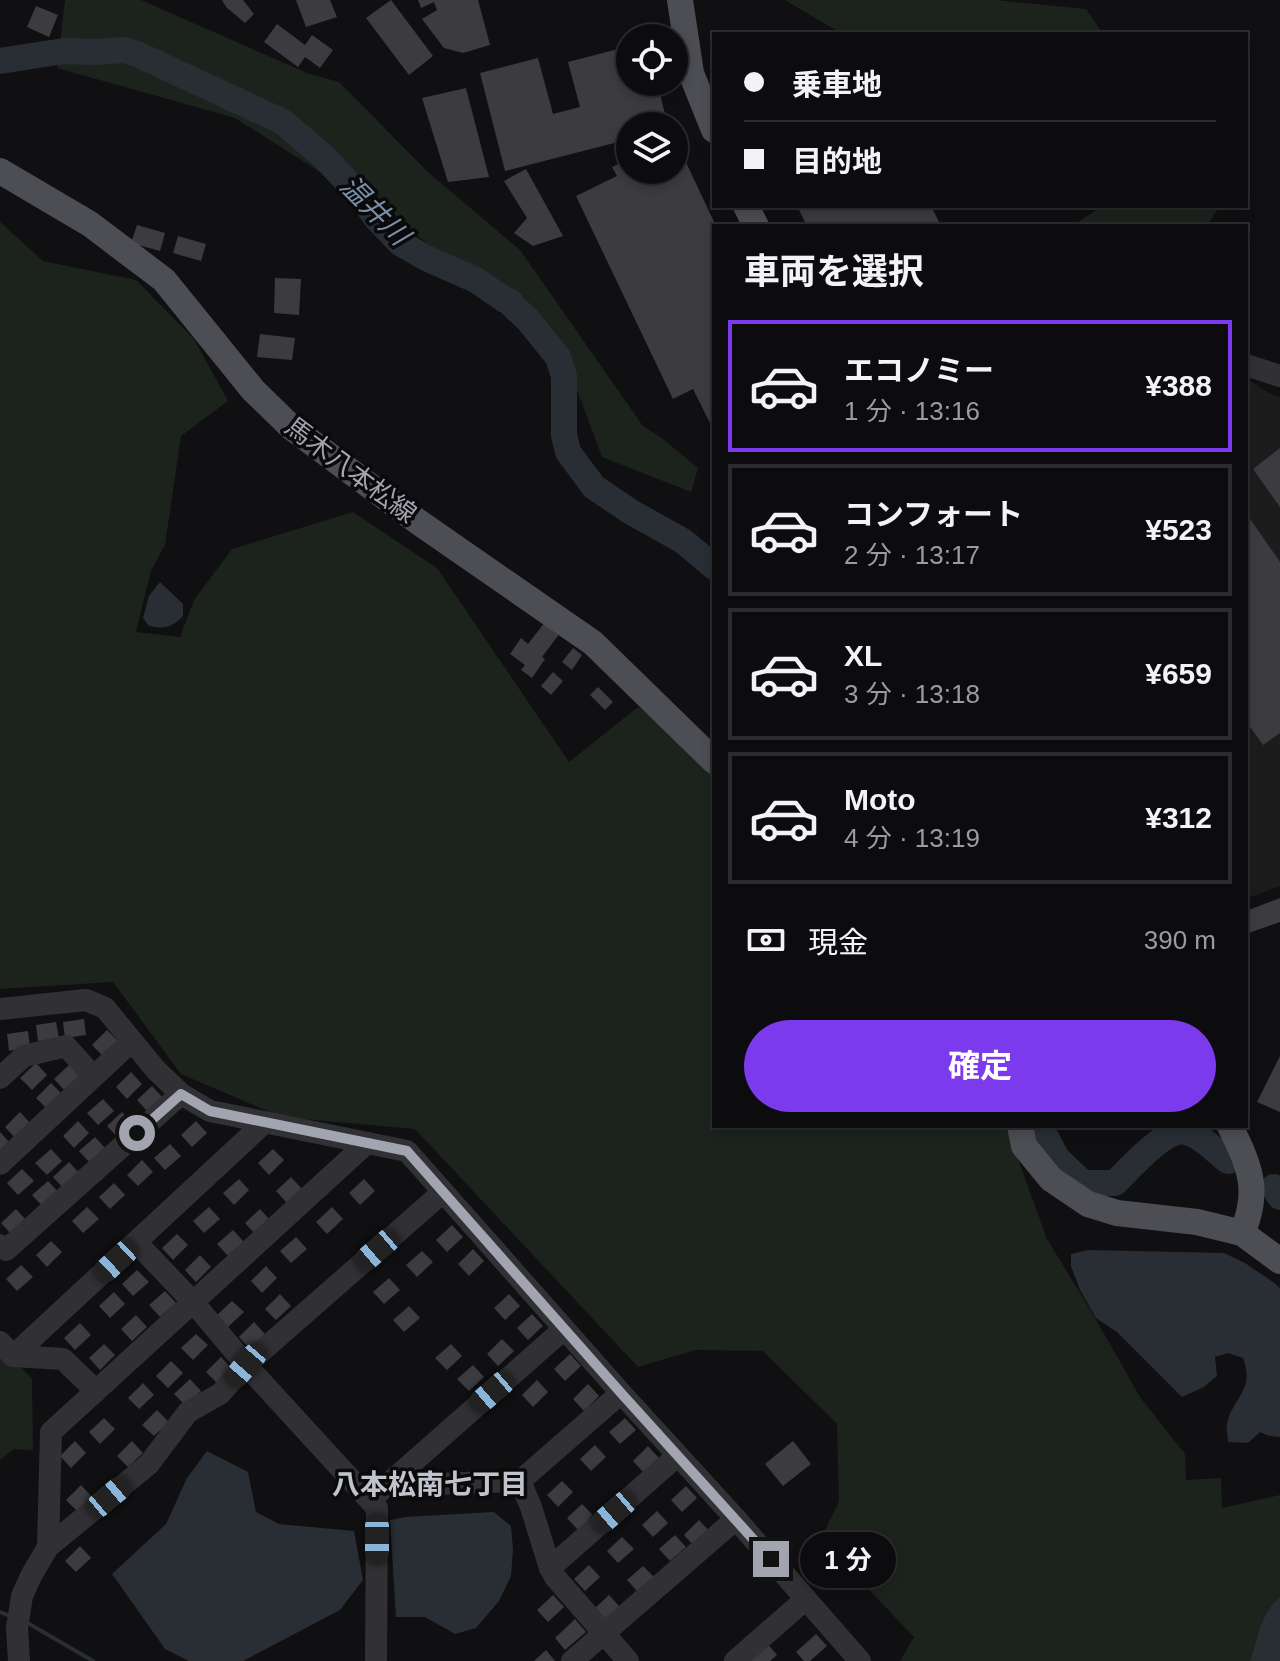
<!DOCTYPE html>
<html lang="ja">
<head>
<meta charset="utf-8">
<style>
	body { margin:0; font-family:Arial,"Noto Sans JP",sans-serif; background:#151416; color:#f1f3f6; height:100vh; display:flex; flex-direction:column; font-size:30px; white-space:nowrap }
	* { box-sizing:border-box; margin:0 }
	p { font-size:26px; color:#9a9b9d }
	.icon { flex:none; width:44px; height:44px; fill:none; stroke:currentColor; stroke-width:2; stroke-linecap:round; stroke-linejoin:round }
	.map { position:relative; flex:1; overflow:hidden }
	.side { position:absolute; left:712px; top:224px; width:536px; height:904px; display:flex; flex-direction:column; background:#0c0b0d; border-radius:0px; box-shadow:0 4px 12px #0003,0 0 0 2px #2c2b2e }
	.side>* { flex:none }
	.banner { position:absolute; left:712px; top:32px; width:536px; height:176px; border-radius:0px; box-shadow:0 4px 12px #0003,0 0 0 2px #2c2b2e; display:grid; align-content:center; height:176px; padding:0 32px; background:#0c0b0d }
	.buttons { position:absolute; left:616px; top:24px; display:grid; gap:16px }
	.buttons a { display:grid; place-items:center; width:72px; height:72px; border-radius:50%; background:#0c0b0d; box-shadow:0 4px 12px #0003,0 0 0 2px #2c2b2e; font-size:40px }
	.end { position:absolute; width:36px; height:36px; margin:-18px; border:10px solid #a2a4b0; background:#111; box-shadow:0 0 0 4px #111 }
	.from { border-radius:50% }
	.bubble { position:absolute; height:56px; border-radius:28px; background:#0c0b0d; box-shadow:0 4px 12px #0003,0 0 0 2px #2c2b2e; font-size:26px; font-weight:700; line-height:56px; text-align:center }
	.car { position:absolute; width:24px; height:48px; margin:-24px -12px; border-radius:10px; box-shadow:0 0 6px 2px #0007; background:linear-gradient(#222 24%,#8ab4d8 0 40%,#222 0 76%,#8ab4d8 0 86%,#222 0) }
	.banner b { display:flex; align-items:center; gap:28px; height:76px; font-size:30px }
	.banner b+b { border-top:2px solid #2c2b2e }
	.banner i { width:20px; height:20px; background:#f1f3f6 }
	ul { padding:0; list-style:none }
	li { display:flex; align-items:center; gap:24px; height:132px; margin:0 16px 12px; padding:0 16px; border:4px solid #2c2b2e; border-radius:0px }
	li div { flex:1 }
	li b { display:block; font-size:30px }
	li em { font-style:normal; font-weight:700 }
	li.active { border-color:#7c3aed }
	li>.icon { width:72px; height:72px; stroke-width:1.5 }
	h2 { padding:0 32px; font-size:36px; line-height:96px }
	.pay { display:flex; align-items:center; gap:20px; height:88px; padding:0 32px; font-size:30px }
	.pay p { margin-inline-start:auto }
	.primary-button { display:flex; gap:16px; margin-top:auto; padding:16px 32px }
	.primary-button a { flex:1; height:92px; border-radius:48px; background:#7c3aed; color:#fff; font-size:32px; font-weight:700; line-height:92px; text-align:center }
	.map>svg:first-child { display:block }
	.built { fill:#1c1c1d }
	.green { fill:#1c231d }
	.water { fill:#292e35 }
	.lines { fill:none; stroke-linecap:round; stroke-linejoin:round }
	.stream { stroke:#292e35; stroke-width:4 }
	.river { stroke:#292e35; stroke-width:26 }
	.building { fill:#3c3b40 }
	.minor { stroke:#313135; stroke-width:22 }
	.major { stroke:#4d4e54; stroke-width:26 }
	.route { stroke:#a2a4b0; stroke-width:10 }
	.labels { text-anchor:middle; stroke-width:7; stroke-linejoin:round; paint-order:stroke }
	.street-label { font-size:26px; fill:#a2a4b0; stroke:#0b0a0b }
	.water-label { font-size:28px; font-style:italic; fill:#7b8ea9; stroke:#0b0a0b }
	.neighbourhood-label { font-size:28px; font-weight:bold; fill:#c2c4cd; stroke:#0b0a0b }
</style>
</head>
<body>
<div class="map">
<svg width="1280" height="1661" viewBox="0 0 1280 1661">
	<rect width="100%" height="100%" fill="#100f11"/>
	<polygon class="built" points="1246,378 1269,393 1280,397 1280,886 1246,899"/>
	<g class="green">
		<polygon points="65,0 141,0 307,73 339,82 429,173 520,250 643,426 663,439 698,468 691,492 602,457 573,379 491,291 397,221 235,118 57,68"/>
		<polygon points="785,0 996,0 1086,9 1103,34 842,34"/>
		<polygon points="1102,206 1219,206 1219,207 1207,226 1072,226"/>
		<path d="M0 222 43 261 136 280 194 339 228 401 181 436 165 545 151 571 136 632 180 637 194 600 232 549 353 512 437 568 569 762 638 707 714 764V1126H1006L1047 1239 1094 1316 1140 1397 1185 1454 1186 1480 1221 1478 1222 1508 1280 1495V1597C1260 1613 1258 1638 1250 1661H900L914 1637 850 1570 812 1558 839 1501 837 1424 763 1351 695 1350 638 1367 415 1129 281 1117 181 1074 113 982 0 989Z"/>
		<polygon points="0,1344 32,1379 33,1450 14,1449 0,1460"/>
	</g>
	<g class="water">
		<path d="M160 582 183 604V616C172 628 164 629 149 626L143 618 149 596Z"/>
		<path d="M1088 1250 1224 1253 1245 1263 1273 1282 1280 1288V1437L1269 1436 1260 1432 1248 1443 1228 1442C1228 1436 1226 1429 1227 1423 1234 1396 1255 1390 1243 1358L1228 1353 1215 1357 1217 1376 1204 1387 1182 1397 1117 1332 1096 1318 1080 1290 1071 1266V1254Z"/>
		<polygon points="207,1451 248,1472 256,1512 279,1524 354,1531 363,1580 340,1610 243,1661 189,1661 165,1649 112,1574 166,1524 187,1478"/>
		<polygon points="494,1512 511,1526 513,1550 511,1576 499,1601 476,1628 455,1634 425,1617 396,1617 390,1520 405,1517"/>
		<path d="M1280 1597V1661H1250C1258 1638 1260 1613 1280 1597Z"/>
	</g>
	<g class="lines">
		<g class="stream">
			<polyline points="0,1612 10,1616"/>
			<polyline points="26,1622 93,1661"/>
		</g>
		<g class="river">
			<polyline points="0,61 64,51 95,52 125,50 137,54 283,122 323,156 357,192 377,219 400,243 426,258 476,280 505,300 511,302 511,304 528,320 558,357 564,376 564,435 568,452 594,487 631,512 683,541 714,567"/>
			<path d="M1040 1126 1057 1158 1083 1183H1115C1129 1169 1166 1127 1186 1132 1202 1136 1215 1151 1228 1161"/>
			<polyline points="1274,1187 1280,1197"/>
		</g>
	</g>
	<g class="building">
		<polygon points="222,0 243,0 254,14 245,23 226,7"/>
		<polygon points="296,0 330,0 337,17 306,27"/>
		<polygon points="391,0 433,56 409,75 366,18"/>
		<polygon points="418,0 478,0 490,45 463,53 444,48 422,19 437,10 434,2 421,8"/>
		<polygon points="36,6 58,15 49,37 27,27"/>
		<polygon points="277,24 305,45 312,35 333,50 320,68 305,57 298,67 264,42"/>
		<polygon points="630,46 630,82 657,82 668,126 630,126 630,139 505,171 480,73 538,58 553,114 580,107 568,62"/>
		<polygon points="466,88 489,177 448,182 422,98"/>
		<polygon points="683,156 716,226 714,226 714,426 712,427 693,389 673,399 576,196 617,176 612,167 627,160 630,170 632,170 636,179 655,170 674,170 674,161"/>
		<polygon points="526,169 563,236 533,246 514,233 527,218 504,181"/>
		<polygon points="797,206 931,206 941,226 807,226"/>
		<polygon points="137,225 165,233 160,251 131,243"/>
		<polygon points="178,236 206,244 201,261 173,253"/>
		<polygon points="275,278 301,279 299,315 274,313"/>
		<polygon points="260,334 295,338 292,360 257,357"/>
		<polygon points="1280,448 1280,507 1253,469"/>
		<polygon points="1246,513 1280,562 1280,733 1263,745 1250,727 1246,730"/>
		<polygon points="545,622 560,633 542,657 545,659 532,678 521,670 525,665 510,654 521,638 528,644"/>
		<polygon points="573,648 582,655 572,670 562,662"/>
		<polygon points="553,672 563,681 551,695 541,686"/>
		<polygon points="598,687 613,702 605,710 590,695"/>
		<polygon points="1280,898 1280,922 1246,934 1246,911"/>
		<polygon points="84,1019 86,1035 65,1038 63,1022"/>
		<polygon points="56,1022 59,1038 38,1041 36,1025"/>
		<polygon points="107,1030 119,1042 103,1056 92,1045"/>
		<polygon points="28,1031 30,1047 9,1051 7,1034"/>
		<polygon points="1280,1056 1280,1112 1257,1102"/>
		<polygon points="36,1063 47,1075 32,1090 20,1078"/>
		<polygon points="69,1065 80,1077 65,1091 54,1079"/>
		<polygon points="131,1072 142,1084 127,1099 116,1087"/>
		<polygon points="51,1083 63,1095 47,1109 36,1098"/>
		<polygon points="152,1086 163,1098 148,1112 137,1100"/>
		<polygon points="103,1099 114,1111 98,1125 87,1113"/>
		<polygon points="20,1112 31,1124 16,1139 5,1127"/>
		<polygon points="122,1112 133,1124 118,1138 107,1126"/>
		<polygon points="78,1121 89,1133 74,1148 63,1136"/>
		<polygon points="196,1121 207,1133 192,1147 181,1135"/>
		<polygon points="0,1132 12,1145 0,1155"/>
		<polygon points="95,1137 106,1149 90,1163 79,1151"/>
		<polygon points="170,1144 181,1156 165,1170 154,1158"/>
		<polygon points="51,1149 62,1161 47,1175 35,1163"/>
		<polygon points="273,1149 284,1160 269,1175 258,1163"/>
		<polygon points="142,1160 153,1172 138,1186 127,1175"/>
		<polygon points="69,1162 80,1174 64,1189 53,1177"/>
		<polygon points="22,1169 34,1181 18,1195 7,1183"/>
		<polygon points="291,1177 302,1189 287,1203 276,1191"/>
		<polygon points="239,1179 249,1190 234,1205 223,1193"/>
		<polygon points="364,1179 375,1191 360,1205 349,1193"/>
		<polygon points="48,1181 59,1193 43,1207 32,1195"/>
		<polygon points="114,1183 125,1195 110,1209 99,1197"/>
		<polygon points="87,1207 99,1219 83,1233 72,1221"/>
		<polygon points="209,1207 220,1219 204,1233 193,1221"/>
		<polygon points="332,1207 343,1219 327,1234 316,1222"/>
		<polygon points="16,1209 27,1221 12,1235 1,1223"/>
		<polygon points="260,1209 271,1221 256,1235 245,1223"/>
		<polygon points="452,1225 463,1237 447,1252 436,1240"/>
		<polygon points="233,1230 244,1242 228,1256 217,1244"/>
		<polygon points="177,1234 188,1245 173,1260 162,1248"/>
		<polygon points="296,1237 307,1249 291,1263 280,1251"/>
		<polygon points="51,1241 62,1252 47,1267 36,1255"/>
		<polygon points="473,1249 484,1261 469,1276 458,1264"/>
		<polygon points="422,1251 433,1262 417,1277 406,1265"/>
		<polygon points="200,1255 211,1267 196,1282 185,1270"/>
		<polygon points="21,1265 33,1277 17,1291 6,1279"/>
		<polygon points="266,1266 277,1278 262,1293 251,1281"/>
		<polygon points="137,1270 149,1282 133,1296 122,1284"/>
		<polygon points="389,1278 400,1290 384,1304 373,1292"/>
		<polygon points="165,1291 176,1303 160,1317 149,1305"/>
		<polygon points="114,1292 125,1304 110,1318 99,1306"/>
		<polygon points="280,1294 291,1306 276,1320 265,1309"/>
		<polygon points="509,1294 520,1306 505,1320 494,1308"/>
		<polygon points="232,1301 244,1312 228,1327 217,1315"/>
		<polygon points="409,1306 420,1318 404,1332 393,1320"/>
		<polygon points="532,1314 543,1326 528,1340 517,1328"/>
		<polygon points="136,1315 147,1327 132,1341 121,1329"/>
		<polygon points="254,1322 265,1334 250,1349 239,1337"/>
		<polygon points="80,1323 91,1335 75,1350 64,1338"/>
		<polygon points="196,1334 208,1345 193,1360 181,1348"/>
		<polygon points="502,1339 514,1351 498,1366 487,1354"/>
		<polygon points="104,1344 115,1355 100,1370 89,1358"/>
		<polygon points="451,1344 462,1356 447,1370 435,1358"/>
		<polygon points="570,1354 581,1366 565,1381 554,1369"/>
		<polygon points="221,1357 232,1369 217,1383 206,1372"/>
		<polygon points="171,1361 183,1373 168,1388 156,1376"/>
		<polygon points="473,1365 484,1377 469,1391 457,1379"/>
		<polygon points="190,1379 201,1391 186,1406 174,1394"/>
		<polygon points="537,1380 548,1392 533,1407 522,1395"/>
		<polygon points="143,1383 154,1395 139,1409 128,1398"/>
		<polygon points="588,1384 599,1396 584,1411 573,1399"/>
		<polygon points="157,1410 169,1422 154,1436 142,1425"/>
		<polygon points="104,1418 115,1429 100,1444 89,1432"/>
		<polygon points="625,1418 636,1430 620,1444 609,1432"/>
		<polygon points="75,1441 86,1453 71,1468 60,1456"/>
		<polygon points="132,1441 143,1453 128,1467 117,1456"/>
		<polygon points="793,1441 811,1464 783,1486 765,1464"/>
		<polygon points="595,1445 606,1457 591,1471 580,1459"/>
		<polygon points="648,1446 659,1458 644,1473 633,1461"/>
		<polygon points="562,1481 573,1492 558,1507 547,1495"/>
		<polygon points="81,1485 92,1497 77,1511 66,1500"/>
		<polygon points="686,1486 697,1498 682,1512 671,1500"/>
		<polygon points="582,1504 593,1515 578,1530 567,1518"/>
		<polygon points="657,1511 668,1523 653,1537 642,1525"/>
		<polygon points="699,1520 710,1532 695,1547 684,1535"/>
		<polygon points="675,1535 686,1547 670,1561 659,1549"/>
		<polygon points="622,1537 634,1549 618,1563 607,1551"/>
		<polygon points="80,1546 91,1558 76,1572 65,1561"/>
		<polygon points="589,1565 600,1577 585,1591 574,1579"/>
		<polygon points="643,1566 654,1577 638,1592 627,1580"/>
		<polygon points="553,1595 564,1607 548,1622 537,1610"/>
		<polygon points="609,1595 620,1607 605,1621 594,1609"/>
		<polygon points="575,1619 586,1632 565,1650 555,1638"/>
		<polygon points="816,1634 827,1646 810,1661 804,1661 796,1652"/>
		<polygon points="767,1643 777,1655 770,1661 746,1661"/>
		<polygon points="546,1650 555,1661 534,1661"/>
	</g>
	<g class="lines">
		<g class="minor">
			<polyline points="1246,365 1280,376"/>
			<polyline points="0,1009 86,1000 105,1008 156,1070 181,1094 210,1111 407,1151 621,1393 736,1519 860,1661"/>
			<polyline points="0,1078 24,1056 66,1046 93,1076"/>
			<polyline points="0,1164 132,1041"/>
			<polyline points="136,1242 194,1303 246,1365 377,1508 376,1661"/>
			<polyline points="0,1245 6,1250 181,1094"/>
			<polyline points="0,1342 13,1356 63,1359 96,1391"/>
			<polyline points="13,1356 264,1123"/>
			<polyline points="621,1393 520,1481 531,1507 550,1568 555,1577 628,1661"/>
			<polyline points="396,1477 564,1329"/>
			<polyline points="370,1500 396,1477 408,1485 520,1481"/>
			<polyline points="48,1547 51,1432 367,1143"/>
			<polyline points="550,1568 677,1456"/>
			<polyline points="19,1661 17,1628 22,1596 32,1574 48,1547 149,1464 188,1412 220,1394 246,1365 443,1192"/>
			<polyline points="572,1661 736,1519"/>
			<polyline points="735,1661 806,1599"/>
		</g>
		<g class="major">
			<polyline points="680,0 691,73 714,130"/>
			<polyline points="0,171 90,224 164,280 253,390 291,427 417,521 593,643 714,761"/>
			<polyline points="746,206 756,226"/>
			<polyline points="1020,1126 1024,1146 1051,1179 1088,1204 1117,1213 1197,1222 1242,1233 1280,1261"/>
			<path d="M1230 1126C1249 1165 1261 1190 1242 1233"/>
		</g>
	</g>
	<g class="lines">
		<polyline class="route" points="137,1133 181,1094 210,1111 407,1151 621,1393 771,1559"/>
	</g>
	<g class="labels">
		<g class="street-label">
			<text transform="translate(351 470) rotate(37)" y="9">馬木八本松線</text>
		</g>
		<g class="water-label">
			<text transform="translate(375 210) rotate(45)" y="10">温井川</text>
		</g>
		<g class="neighbourhood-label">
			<text x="430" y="1494">八本松南七丁目</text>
		</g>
	</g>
</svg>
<div class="buttons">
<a><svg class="icon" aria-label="locate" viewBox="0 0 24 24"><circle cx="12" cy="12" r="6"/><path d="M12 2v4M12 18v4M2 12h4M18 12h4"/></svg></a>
<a><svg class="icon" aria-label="layers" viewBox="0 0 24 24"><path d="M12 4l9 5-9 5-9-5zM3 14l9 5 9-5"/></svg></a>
</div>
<i class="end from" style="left:137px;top:1133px"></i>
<i class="end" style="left:771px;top:1559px"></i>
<div class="bubble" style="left:800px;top:1532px;width:96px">1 分</div>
<i class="car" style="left:377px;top:1250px;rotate:229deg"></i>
<i class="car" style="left:116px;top:1261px;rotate:227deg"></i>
<i class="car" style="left:246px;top:1365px;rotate:221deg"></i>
<i class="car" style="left:492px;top:1392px;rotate:229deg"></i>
<i class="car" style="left:109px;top:1497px;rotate:50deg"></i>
<i class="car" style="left:614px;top:1512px;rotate:229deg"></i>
<i class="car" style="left:377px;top:1539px;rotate:180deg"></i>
<div class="banner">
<b><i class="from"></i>乗車地</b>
<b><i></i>目的地</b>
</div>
<section class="side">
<h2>車両を選択</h2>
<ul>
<li class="active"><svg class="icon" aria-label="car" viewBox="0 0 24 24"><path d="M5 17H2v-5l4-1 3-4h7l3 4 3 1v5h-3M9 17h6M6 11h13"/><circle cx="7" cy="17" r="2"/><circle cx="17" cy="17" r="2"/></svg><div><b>エコノミー</b><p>1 分 · 13:16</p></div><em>¥388</em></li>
<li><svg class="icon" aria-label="car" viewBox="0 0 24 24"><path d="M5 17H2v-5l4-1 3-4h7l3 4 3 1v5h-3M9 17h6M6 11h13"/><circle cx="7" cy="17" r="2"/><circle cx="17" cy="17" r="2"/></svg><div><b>コンフォート</b><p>2 分 · 13:17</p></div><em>¥523</em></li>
<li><svg class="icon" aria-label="car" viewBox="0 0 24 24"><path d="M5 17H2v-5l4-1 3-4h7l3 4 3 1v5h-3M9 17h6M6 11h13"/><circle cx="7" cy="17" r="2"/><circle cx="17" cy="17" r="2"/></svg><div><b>XL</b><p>3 分 · 13:18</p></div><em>¥659</em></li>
<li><svg class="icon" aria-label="car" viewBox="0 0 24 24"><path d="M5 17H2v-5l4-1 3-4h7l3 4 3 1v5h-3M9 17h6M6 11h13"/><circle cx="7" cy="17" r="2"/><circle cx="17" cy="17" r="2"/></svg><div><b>Moto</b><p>4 分 · 13:19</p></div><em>¥312</em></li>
</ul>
<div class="pay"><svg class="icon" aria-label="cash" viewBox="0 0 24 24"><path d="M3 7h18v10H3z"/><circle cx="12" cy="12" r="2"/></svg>現金<p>390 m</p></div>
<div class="primary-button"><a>確定</a></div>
</section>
</div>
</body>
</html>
